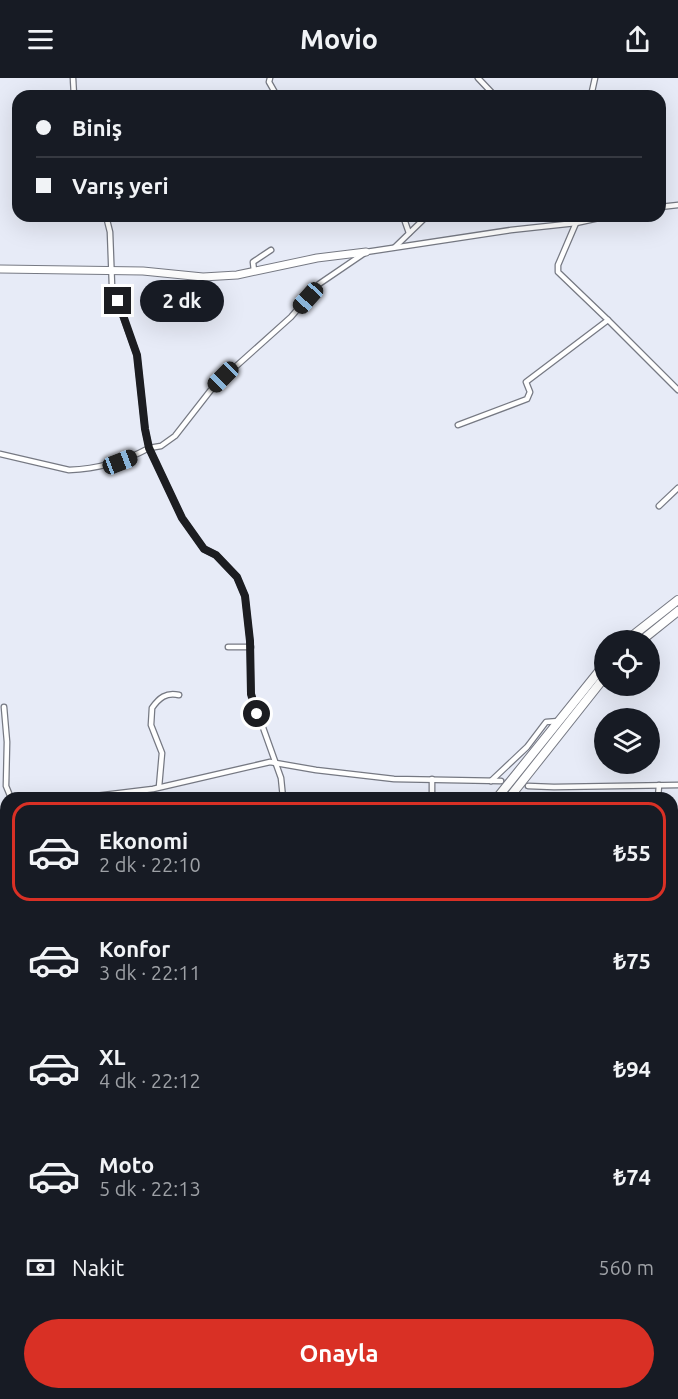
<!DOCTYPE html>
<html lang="tr">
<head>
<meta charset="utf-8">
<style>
	body { margin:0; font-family:Ubuntu,sans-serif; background:#242831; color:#f1f3f6; height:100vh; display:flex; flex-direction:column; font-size:22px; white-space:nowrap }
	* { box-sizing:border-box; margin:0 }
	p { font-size:20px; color:#9ea1a6 }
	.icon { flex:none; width:33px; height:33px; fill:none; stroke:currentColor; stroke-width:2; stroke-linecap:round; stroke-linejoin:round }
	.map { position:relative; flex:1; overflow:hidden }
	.drawer { position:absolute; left:0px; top:714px; width:678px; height:608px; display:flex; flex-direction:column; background:#171b24; border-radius:18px 18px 0 0; box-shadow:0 6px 24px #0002 }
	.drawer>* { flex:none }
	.hud { position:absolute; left:12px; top:12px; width:654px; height:132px; border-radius:18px; box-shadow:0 6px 24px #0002; display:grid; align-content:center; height:132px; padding:0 24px; background:#171b24 }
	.controls { position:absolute; left:594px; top:552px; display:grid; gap:12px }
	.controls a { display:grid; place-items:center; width:66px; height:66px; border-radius:50%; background:#171b24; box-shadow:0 6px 24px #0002; font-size:30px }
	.end { position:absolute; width:27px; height:27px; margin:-14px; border:8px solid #1c1d21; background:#fff; box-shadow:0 0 0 3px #fff }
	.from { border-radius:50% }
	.bubble { position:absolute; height:42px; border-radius:21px; background:#171b24; box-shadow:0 6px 24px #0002; font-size:20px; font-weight:700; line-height:42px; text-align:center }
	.car { position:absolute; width:18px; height:36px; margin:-18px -9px; border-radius:8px; box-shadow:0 0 4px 2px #0007; background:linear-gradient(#222 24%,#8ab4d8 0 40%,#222 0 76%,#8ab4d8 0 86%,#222 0) }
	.hud b { display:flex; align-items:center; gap:21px; height:57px; font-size:22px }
	.hud b+b { border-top:2px solid #363941 }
	.hud i { width:15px; height:15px; background:#f1f3f6 }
	ul { padding:10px 0 0; list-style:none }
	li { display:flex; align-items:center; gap:18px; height:99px; margin:0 12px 9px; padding:0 12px; border:3px solid transparent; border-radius:18px }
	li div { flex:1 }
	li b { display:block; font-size:22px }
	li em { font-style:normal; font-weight:700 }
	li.active { border-color:#d93025 }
	li>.icon { width:54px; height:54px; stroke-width:1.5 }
	.pay { display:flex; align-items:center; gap:15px; height:66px; padding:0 24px; font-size:22px }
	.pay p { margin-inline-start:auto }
	.cta { display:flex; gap:12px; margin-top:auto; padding:12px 24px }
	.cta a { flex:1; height:69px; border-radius:36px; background:#d93025; color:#fff; font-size:24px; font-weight:700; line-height:69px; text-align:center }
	header { display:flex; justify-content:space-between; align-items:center; height:78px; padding:0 24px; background:#171b24; font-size:27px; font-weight:700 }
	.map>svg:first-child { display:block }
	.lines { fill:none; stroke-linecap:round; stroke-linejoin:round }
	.stream { stroke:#6c799d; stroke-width:1.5 }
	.street-tunnel { stroke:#bec2cc; stroke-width:4.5; stroke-dasharray:4.5 2; stroke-linecap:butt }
	.street-casing { stroke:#767983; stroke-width:7 }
	.secondary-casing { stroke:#767983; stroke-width:9 }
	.primary-casing { stroke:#767983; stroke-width:10 }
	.street { stroke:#fff; stroke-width:4.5 }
	.secondary { stroke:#fff; stroke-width:7 }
	.primary { stroke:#fff; stroke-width:8 }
	.route { stroke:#1c1d21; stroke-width:8 }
</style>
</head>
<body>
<header><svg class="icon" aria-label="menu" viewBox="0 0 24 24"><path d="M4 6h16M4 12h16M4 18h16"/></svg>Movio<svg class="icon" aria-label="share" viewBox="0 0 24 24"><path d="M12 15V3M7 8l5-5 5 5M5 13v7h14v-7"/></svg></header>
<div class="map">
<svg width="678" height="1321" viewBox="0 0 678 1321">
	<rect width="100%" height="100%" fill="#e7ebf7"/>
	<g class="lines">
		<g class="stream">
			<polyline points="0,894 6,892"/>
			<polyline points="672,929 678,929"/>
		</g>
		<polyline class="street-tunnel" points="501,703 528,708"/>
		<g class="street-casing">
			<g id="street">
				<polyline points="73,0 74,18"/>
				<polyline points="270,0 269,4 277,18"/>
				<polyline points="478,0 495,18"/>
				<polyline points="591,18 595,0"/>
				<polyline points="660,129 678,127"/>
				<polyline points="403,138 409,155"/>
				<polyline points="395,169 427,138"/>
				<polyline points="254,193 253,184 271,172"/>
				<polyline points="608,242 678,312"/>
				<polyline points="458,347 527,321 530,314 526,304 608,242 558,194 558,187 576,145 574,138"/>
				<path d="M0 376 69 392C96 391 125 383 149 370L145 351 137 277 112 208 110 154 106 138"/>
				<polyline points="659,428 678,410"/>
				<polyline points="228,569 251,569"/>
				<polyline points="4,629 7,664 6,708 11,720"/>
				<polyline points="491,703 527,669 546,644 559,643"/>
				<polyline points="528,708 554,709 678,707"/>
				<path d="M159 709 162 675 151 647 152 630C159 620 166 614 179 617"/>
				<polyline points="79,720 153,711 270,684 316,692 394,701 501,703"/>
				<polyline points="283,720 281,700 251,616 250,563 245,518 237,499 216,477 204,471 182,440 149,370 161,368 175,358 214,308 291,239 319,206 366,174 511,152 576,145 608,138"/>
				<polyline points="432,720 432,701"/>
				<polyline points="658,720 659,707"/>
				<polyline points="0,748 6,745"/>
				<polyline points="0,983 0,1020"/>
				<polyline points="672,1015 678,1016"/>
				<polyline points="0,1102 6,1103"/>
				<polyline points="672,1181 678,1184"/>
				<polyline points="0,1189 6,1189"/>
				<polyline points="0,1245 6,1221"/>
				<polyline points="0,1254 0,1263"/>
				<polyline points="672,1263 678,1261"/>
				<polyline points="342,1316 344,1321"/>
				<polyline points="460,1316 461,1321"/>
				<polyline points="663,1316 663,1321"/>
				<polyline points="510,1321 516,1316"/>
			</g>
		</g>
		<g class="secondary-casing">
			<g id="secondary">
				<polyline points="0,191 143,193 203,199 237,197 317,180 366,174"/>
				<polyline points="672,1113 678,1113"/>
			</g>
		</g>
		<g class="primary-casing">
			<g id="primary">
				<polyline points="627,562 678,522"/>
				<polyline points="642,562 678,533"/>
				<polyline points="497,720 604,587"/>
				<polyline points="509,720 604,600"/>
				<polyline points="0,1081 6,1081"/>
				<polyline points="0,1089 6,1089"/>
			</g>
		</g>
		<use href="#street" class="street"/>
		<use href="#secondary" class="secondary"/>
		<use href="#primary" class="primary"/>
	</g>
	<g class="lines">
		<polyline class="route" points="118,223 137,277 145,351 149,370 182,440 204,471 216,477 237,499 245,518 250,563 251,616 257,636"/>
	</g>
</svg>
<div class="controls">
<a><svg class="icon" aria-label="locate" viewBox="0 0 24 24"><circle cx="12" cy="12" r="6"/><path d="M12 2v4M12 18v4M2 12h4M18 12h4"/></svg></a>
<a><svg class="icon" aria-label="layers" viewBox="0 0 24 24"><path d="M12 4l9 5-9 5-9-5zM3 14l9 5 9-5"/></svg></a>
</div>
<i class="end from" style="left:257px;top:636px"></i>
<i class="end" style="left:118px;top:223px"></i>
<div class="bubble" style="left:140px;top:202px;width:84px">2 dk</div>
<i class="car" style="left:308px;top:220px;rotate:222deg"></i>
<i class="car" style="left:223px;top:299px;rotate:225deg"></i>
<i class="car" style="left:120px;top:384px;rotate:69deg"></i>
<div class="hud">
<b><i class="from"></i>Biniş</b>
<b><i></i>Varış yeri</b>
</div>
<section class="drawer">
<ul>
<li class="active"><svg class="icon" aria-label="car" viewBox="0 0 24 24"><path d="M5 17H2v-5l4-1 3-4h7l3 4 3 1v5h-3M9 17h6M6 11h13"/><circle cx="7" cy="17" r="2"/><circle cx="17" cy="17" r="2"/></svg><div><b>Ekonomi</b><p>2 dk · 22:10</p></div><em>₺55</em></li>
<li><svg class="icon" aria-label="car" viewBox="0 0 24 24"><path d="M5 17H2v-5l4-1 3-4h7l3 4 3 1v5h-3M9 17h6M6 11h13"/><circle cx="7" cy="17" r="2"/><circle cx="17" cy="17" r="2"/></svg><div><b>Konfor</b><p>3 dk · 22:11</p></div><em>₺75</em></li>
<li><svg class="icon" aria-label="car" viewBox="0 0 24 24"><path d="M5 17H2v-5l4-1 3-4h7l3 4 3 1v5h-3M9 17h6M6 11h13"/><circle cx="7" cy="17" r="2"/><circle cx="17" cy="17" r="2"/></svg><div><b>XL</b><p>4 dk · 22:12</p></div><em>₺94</em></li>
<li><svg class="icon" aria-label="car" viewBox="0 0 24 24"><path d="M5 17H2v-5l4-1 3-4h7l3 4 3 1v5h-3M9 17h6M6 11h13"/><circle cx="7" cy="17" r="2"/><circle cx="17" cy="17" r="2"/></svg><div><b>Moto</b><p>5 dk · 22:13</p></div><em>₺74</em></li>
</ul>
<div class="pay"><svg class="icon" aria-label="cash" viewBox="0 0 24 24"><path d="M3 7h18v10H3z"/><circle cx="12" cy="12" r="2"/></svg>Nakit<p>560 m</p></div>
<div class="cta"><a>Onayla</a></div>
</section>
</div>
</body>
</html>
